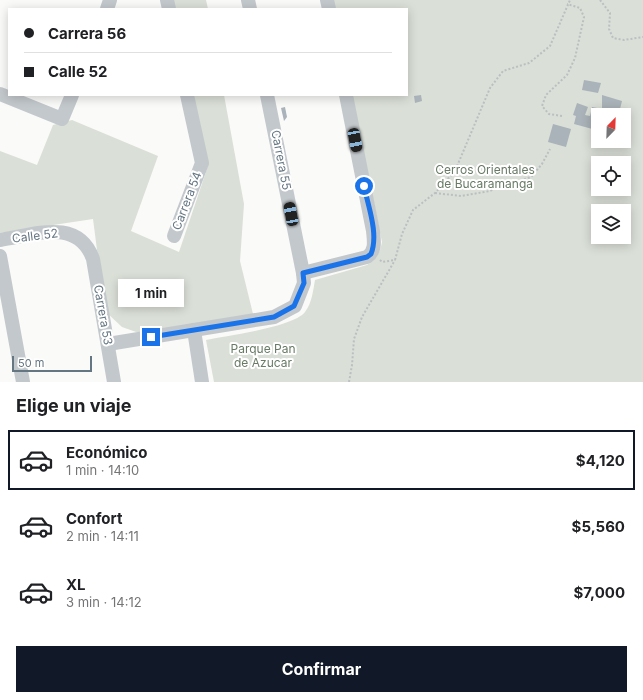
<!DOCTYPE html>
<html lang="es">
<head>
<meta charset="utf-8">
<style>
	body { margin:0; font-family:Inter,sans-serif; background:#f6f6f6; color:#202124; height:100vh; display:flex; flex-direction:column; font-size:15px; white-space:nowrap }
	* { box-sizing:border-box; margin:0 }
	p { font-size:13px; color:#757577 }
	.icon { flex:none; width:22px; height:22px; fill:none; stroke:currentColor; stroke-width:2; stroke-linecap:round; stroke-linejoin:round }
	.map { position:relative; height:382px; overflow:hidden }
	.side { display:flex; flex-direction:column; background:#fff; flex:1 }
	.side>* { flex:none }
	.top-card { position:absolute; left:8px; top:8px; width:400px; height:88px; border-radius:0px; box-shadow:0 2px 10px #0003; display:grid; align-content:center; height:88px; padding:0 16px; background:#fff }
	.needle { width:26px; rotate:23deg }
	.tools { position:absolute; left:591px; top:108px; display:grid; gap:8px }
	.tools a { display:grid; place-items:center; width:40px; height:40px; border-radius:0px; background:#fff; box-shadow:0 2px 10px #0003; font-size:20px }
	.scale { position:absolute; left:12px; bottom:10px; width:80px; box-sizing:border-box; padding-left:4px; border:2px solid #657683; border-top:0; font-size:11px; line-height:14px; white-space:nowrap; color:#657683; -webkit-text-stroke:3px #fff; paint-order:stroke }
	.end { position:absolute; width:18px; height:18px; margin:-9px; border:5px solid #1a73e8; background:#fff; box-shadow:0 0 0 2px #fff }
	.from { border-radius:50% }
	.bubble { position:absolute; height:28px; border-radius:0px; background:#fff; box-shadow:0 2px 10px #0003; font-size:13px; font-weight:700; line-height:28px; text-align:center }
	.car { position:absolute; width:12px; height:24px; margin:-12px -6px; border-radius:5px; box-shadow:0 0 3px 1px #0007; background:linear-gradient(#222 24%,#8ab4d8 0 40%,#222 0 76%,#8ab4d8 0 86%,#222 0) }
	.top-card b { display:flex; align-items:center; gap:14px; height:38px; font-size:15px }
	.top-card b+b { border-top:1px solid #e0e0e0 }
	.top-card i { width:10px; height:10px; background:#202124 }
	ul { padding:0; list-style:none }
	li { display:flex; align-items:center; gap:12px; height:60px; margin:0 8px 6px; padding:0 8px; border:2px solid transparent; border-radius:0px }
	li div { flex:1 }
	li b { display:block; font-size:15px }
	li em { font-style:normal; font-weight:700 }
	li.current { border-color:#111827 }
	li>.icon { width:36px; height:36px; stroke-width:1.5 }
	h2 { padding:0 16px; font-size:18px; line-height:48px }
	.action { display:flex; gap:8px; margin-top:auto; padding:8px 16px }
	.action a { flex:1; height:46px; border-radius:0px; background:#111827; color:#fff; font-size:16px; font-weight:700; line-height:46px; text-align:center }
	.map>svg:first-child { display:block }
	.green { fill:#dadfd7; fill-rule:evenodd }
	.building { fill:#aab3b9 }
	.lines { fill:none; stroke-linecap:round; stroke-linejoin:round }
	.path { stroke:#bbbfc2; stroke-width:2; stroke-dasharray:2 2; stroke-linecap:butt }
	.minor { stroke:#c3c8cc; stroke-width:14 }
	.route { stroke:#1a73e8; stroke-width:5 }
	.labels { text-anchor:middle; stroke-width:4; stroke-linejoin:round; paint-order:stroke }
	.street-label { font-size:12px; fill:#657683; stroke:#fff }
	.park-label { font-size:12px; fill:#687a64; stroke:#fff }
</style>
</head>
<body>
<div class="map">
<svg width="643" height="382" viewBox="0 0 643 382">
	<rect width="100%" height="100%" fill="#fafaf8"/>
	<g class="green">
		<polygon points="172,0 206,0 208,9 174,9"/>
		<path d="M333 0H643V382H214L206 340C226 336 294 327 305 312 312 303 313 291 315 280L367 265C377 259 380 253 382 242L352 95H407V9H335ZM598 115H624V141H598ZM598 163H624V189H598ZM598 211H624V237H598Z"/>
		<polygon points="193,95 224,95 244,204 240,261 253,314 139,333 122,327 105,311 93,219 0,233 0,151 37,165 53,125 72,120 158,156 131,231 179,252 208,166"/>
	</g>
	<g class="building">
		<polygon points="584,80 601,83 598,93 582,90"/>
		<polygon points="421,95 422,101 415,103 414,96"/>
		<polygon points="602,95 622,101 620,109 602,109"/>
		<polygon points="577,103 588,107 585,115 590,116 592,107 602,109 601,115 598,115 596,130 574,124 576,116 573,115"/>
		<polygon points="285,107 287,117 284,121 281,108"/>
		<polygon points="553,124 571,129 566,147 548,142"/>
	</g>
	<g class="lines">
		<g class="path">
			<polyline points="600,0 610,13 609,29 613,38 624,40 643,37"/>
			<polyline points="562,116 549,114 542,106 546,95 567,75 575,58 584,17 580,8 567,4"/>
			<polyline points="435,193 461,196 490,191 508,182 522,180 531,177 542,164 550,149"/>
			<polyline points="380,260 382,262 395,260 402,234 413,210 435,193 455,171 490,88 503,71 529,63 550,46 570,0"/>
			<polyline points="349,382 352,365 354,339 362,317 395,260"/>
		</g>
		<g class="minor">
			<polyline points="167,0 169,9"/>
			<polyline points="248,0 250,9"/>
			<polyline points="327,0 329,9"/>
			<polyline points="107,9 110,0"/>
			<polyline points="0,94 62,119 72,95"/>
			<polyline points="174,236 202,163 187,95"/>
			<path d="M0 240C34 235 78 217 93 259L114 382"/>
			<polyline points="0,256 23,382"/>
			<path d="M303 273 367 257C376 251 374 241 373 231L346 95"/>
			<polyline points="194,330 202,382"/>
			<polyline points="108,344 274,317 295,306 304,283 303,273 267,95"/>
		</g>
	</g>
	<g class="lines">
		<path class="route" d="M151 337 274 317 294 306 304 283 303 273 367 257 371 254C379 234 368 206 364 186"/>
	</g>
	<g class="labels">
		<g class="street-label">
			<text transform="translate(281 160) rotate(79)" y="4">Carrera 55</text>
			<text transform="translate(187 201) rotate(-69)" y="4">Carrera 54</text>
			<text transform="translate(35 236) rotate(-7)" y="4">Calle 52</text>
			<text transform="translate(103 315) rotate(80)" y="4">Carrera 53</text>
		</g>
		<g class="park-label">
			<text x="485" y="174">Cerros Orientales<tspan x="485" dy="14">de Bucaramanga</tspan></text>
			<text x="263" y="353">Parque Pan<tspan x="263" dy="14">de Azucar</tspan></text>
		</g>
	</g>
</svg>
<div class="tools">
<a><svg class="needle" viewBox="-14 -14 28 28"><path d="M0-13l5 13h-10z" fill="#e53935"/><path d="M0 13l5-13h-10z" fill="#757577"/></svg></a>
<a><svg class="icon" aria-label="locate" viewBox="0 0 24 24"><circle cx="12" cy="12" r="6"/><path d="M12 2v4M12 18v4M2 12h4M18 12h4"/></svg></a>
<a><svg class="icon" aria-label="layers" viewBox="0 0 24 24"><path d="M12 4l9 5-9 5-9-5zM3 14l9 5 9-5"/></svg></a>
</div>
<div class="scale">50 m</div>
<i class="end from" style="left:364px;top:186px"></i>
<i class="end" style="left:151px;top:337px"></i>
<div class="bubble" style="left:118px;top:279px;width:66px">1 min</div>
<i class="car" style="left:355px;top:140px;rotate:169deg"></i>
<i class="car" style="left:291px;top:214px;rotate:349deg"></i>
<div class="top-card">
<b><i class="from"></i>Carrera 56</b>
<b><i></i>Calle 52</b>
</div>
</div>
<section class="side">
<h2>Elige un viaje</h2>
<ul>
<li class="current"><svg class="icon" aria-label="car" viewBox="0 0 24 24"><path d="M5 17H2v-5l4-1 3-4h7l3 4 3 1v5h-3M9 17h6M6 11h13"/><circle cx="7" cy="17" r="2"/><circle cx="17" cy="17" r="2"/></svg><div><b>Económico</b><p>1 min · 14:10</p></div><em>$4,120</em></li>
<li><svg class="icon" aria-label="car" viewBox="0 0 24 24"><path d="M5 17H2v-5l4-1 3-4h7l3 4 3 1v5h-3M9 17h6M6 11h13"/><circle cx="7" cy="17" r="2"/><circle cx="17" cy="17" r="2"/></svg><div><b>Confort</b><p>2 min · 14:11</p></div><em>$5,560</em></li>
<li><svg class="icon" aria-label="car" viewBox="0 0 24 24"><path d="M5 17H2v-5l4-1 3-4h7l3 4 3 1v5h-3M9 17h6M6 11h13"/><circle cx="7" cy="17" r="2"/><circle cx="17" cy="17" r="2"/></svg><div><b>XL</b><p>3 min · 14:12</p></div><em>$7,000</em></li>
</ul>
<div class="action"><a>Confirmar</a></div>
</section>
</body>
</html>
